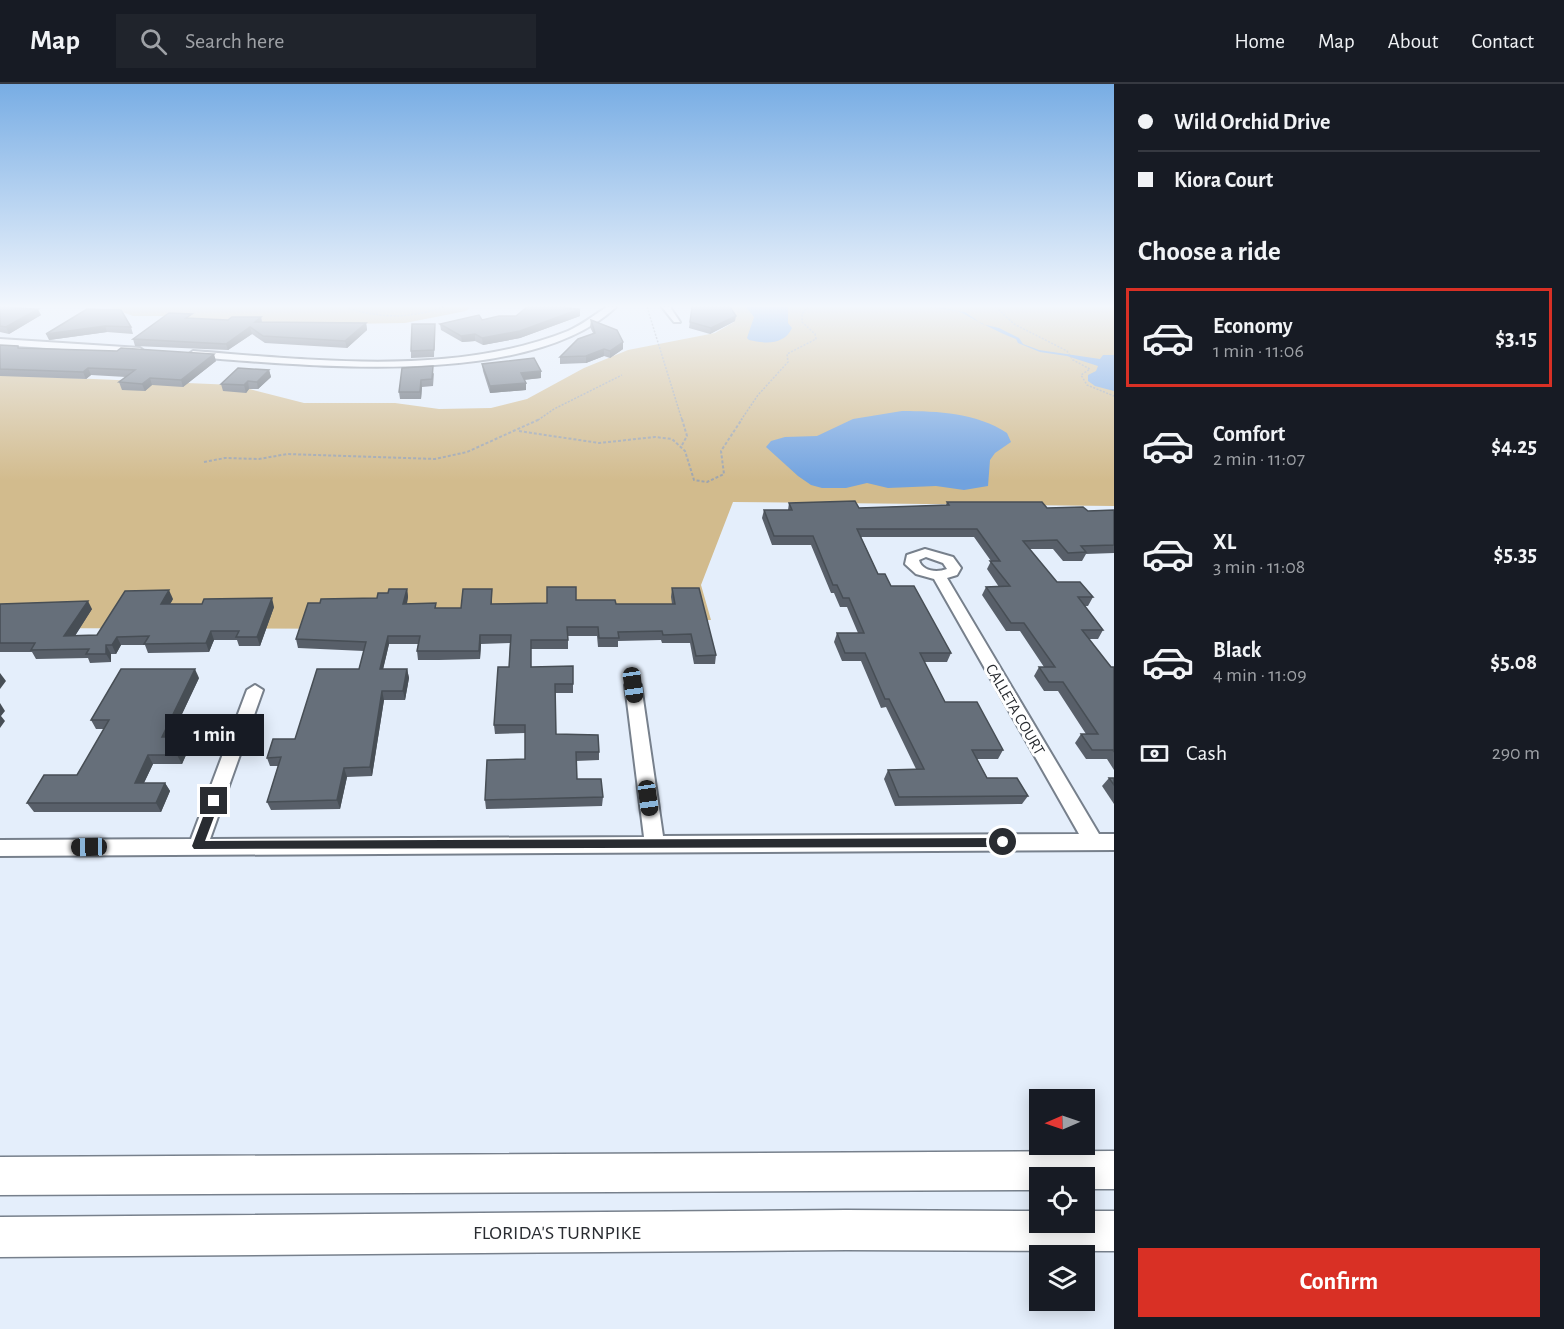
<!DOCTYPE html>
<html lang="en">
<head>
<meta charset="utf-8">
<style>
	body { margin:0; font-family:"Alegreya Sans",sans-serif; background:#20242c; color:#f1f3f6; height:100vh; display:flex; flex-direction:column; font-size:22px; white-space:nowrap }
	* { box-sizing:border-box; margin:0 }
	p { font-size:20px; color:#9ea1a6 }
	.icon { flex:none; width:33px; height:33px; fill:none; stroke:currentColor; stroke-width:2; stroke-linecap:round; stroke-linejoin:round }
	.map { position:relative; flex:1; overflow:hidden }
	.drawer { display:flex; flex-direction:column; background:#171b24; width:450px }
	.drawer>* { flex:none }
	.hud { display:grid; align-content:center; height:132px; padding:0 24px; background:#171b24 }
	.needle { width:39px; rotate:268deg }
	.tools { position:absolute; left:1029px; top:1005px; display:grid; gap:12px }
	.tools a { display:grid; place-items:center; width:66px; height:66px; border-radius:0px; background:#171b24; box-shadow:0 3px 15px #0003; font-size:30px }
	.end { position:absolute; width:27px; height:27px; margin:-14px; border:8px solid #292c31; background:#fff; box-shadow:0 0 0 3px #fff }
	.from { border-radius:50% }
	.bubble { position:absolute; height:42px; border-radius:0px; background:#171b24; box-shadow:0 3px 15px #0003; font-size:20px; font-weight:700; line-height:42px; text-align:center }
	.car { position:absolute; width:18px; height:36px; margin:-18px -9px; border-radius:8px; box-shadow:0 0 4px 2px #0007; background:linear-gradient(#222 24%,#8ab4d8 0 40%,#222 0 76%,#8ab4d8 0 86%,#222 0) }
	.hud b { display:flex; align-items:center; gap:21px; height:57px; font-size:22px }
	.hud b+b { border-top:2px solid #363941 }
	.hud i { width:15px; height:15px; background:#f1f3f6 }
	ul { padding:0; list-style:none }
	li { display:flex; align-items:center; gap:18px; height:99px; margin:0 12px 9px; padding:0 12px; border:3px solid transparent; border-radius:0px }
	li div { flex:1 }
	li b { display:block; font-size:22px }
	li em { font-style:normal; font-weight:700 }
	li.current { border-color:#d93025 }
	li>.icon { width:54px; height:54px; stroke-width:1.5 }
	h2 { padding:0 24px; font-size:27px; line-height:72px }
	.pay { display:flex; align-items:center; gap:15px; height:66px; padding:0 24px; font-size:22px }
	.pay p { margin-inline-start:auto }
	.button { display:flex; gap:12px; margin-top:auto; padding:12px 24px }
	.button a { flex:1; height:69px; border-radius:0px; background:#d93025; color:#fff; font-size:24px; font-weight:700; line-height:69px; text-align:center }
	header { display:flex; align-items:center; gap:36px; box-sizing:border-box; height:84px; padding:0 30px; background:#171b24; border-bottom:2px solid #363941 }
	header strong { font-size:28px }
	nav { display:flex; gap:33px; margin-inline-start:auto; font-size:21px }
	.search { width:420px; height:54px; background:#20242c; display:flex; align-items:center; gap:15px; box-sizing:border-box; padding:0 21px; border-radius:0px; color:#9ea1a6; font-size:22px }
	main { display:flex; flex:1; min-height:0 }
	.map>svg:first-child { display:block }
	.green { fill:#d2bb8d }
	.water { fill:#71a2de }
	.lines { fill:none; stroke-linecap:round; stroke-linejoin:round }
	.minor-casing { stroke:#77808c; stroke-width:4 }
	.highway-casing { stroke:#77808c; stroke-width:3 }
	.path-far1 { stroke:#9da4ae; stroke-width:1.5; stroke-dasharray:2 1.5; stroke-linecap:butt }
	.path { stroke:#9da4ae; stroke-width:2; stroke-dasharray:3 2; stroke-linecap:butt }
	.minor { fill:#fff; fill-rule:evenodd }
	.highway { fill:#fff; fill-rule:evenodd }
	.wall { fill:#585f69 }
	.shaded-wall { fill:#474e55 }
	.building { fill:#666f7a; stroke:#474e55; stroke-width:1.5 }
	.route { fill:#292c31 }
	.labels { text-anchor:middle; stroke-width:6; stroke-linejoin:round; paint-order:stroke }
	.street-label { font-size:16px; fill:#292c31; stroke:#fff }
	.near-street-label { font-size:20px; fill:#292c31; stroke:#fff }
</style>
</head>
<body>
<header>
<strong>Map</strong>
<div class="search"><svg class="icon" aria-label="search" viewBox="0 0 24 24"><circle cx="10" cy="10" r="6"/><path d="M15 15l6 6"/></svg>Search here</div>
<nav><a>Home</a><a>Map</a><a>About</a><a>Contact</a></nav>
</header>
<main>
<div class="map">
<svg width="1114" height="1245" viewBox="0 0 1114 1245">
	<rect width="100%" height="100%" fill="#e4eefb"/>
	<g class="green">
		<polygon points="109,223 470,223 466,227 405,239 229,242 163,232 133,232"/>
		<polygon points="722,223 1114,223 1114,422 733,418 701,501 711,536 407,545 0,544 0,291 234,301 304,319 395,319 439,325 491,324 527,315 584,284 628,266 715,249 734,238"/>
	</g>
	<g class="water">
		<path d="M746 223H788V239L792 244C784 261 766 260 749 256L747 254 754 233Z"/>
		<path d="M928 223 965 228 982 240 999 244 1019 254 1023 260 1039 266 1100 275 1103 271H1114V307L1095 302 1088 297V291L1096 287 1098 282 1067 272 1040 268 1018 259 1016 255C997 248 980 238 962 229 952 224 939 224 928 223Z"/>
		<path d="M902 327C938 327 977 329 1007 349L1011 358 995 369 990 376 988 402 964 406 936 402 888 404 867 399 846 404H822L811 401 798 392 766 363 771 357 785 353 817 352 853 335Z"/>
	</g>
	<g class="lines">
		<g class="minor-casing">
			<g id="minor">
				<path d="M607 223H616C527 306 307 281 193 273L189 270 193 267C313 276 454 293 568 247 582 241 594 231 607 223Z"/>
				<polygon points="662,223 670,223 680,238 674,238"/>
				<polygon points="0,255 140,264 144,267 140,270 0,261"/>
				<path d="M925 465 953 473 961 484 957 491 947 494 1099 750H1114V766L0 772V756L191 755 247 606 255 601 263 606 210 755 644 753 625 601 633 596 641 601 663 752 1079 750 934 495 916 490 905 480 907 471ZM926 473 943 479 947 485C936 489 922 487 919 476Z"/>
			</g>
		</g>
		<g class="highway-casing">
			<g id="highway">
				<polygon points="1114,1067 1114,1105 1084,1105 1084,1094 1040,1094 1040,1106 0,1111 0,1073"/>
				<polygon points="846,1126 1040,1127 1040,1138 1084,1138 1084,1127 1114,1127 1114,1167 846,1166 0,1173 0,1133"/>
			</g>
		</g>
		<g class="path-far1">
			<polyline points="647,223 682,336"/>
			<polyline points="996,223 1014,240 1067,267 1073,276 1090,285 1081,291 1087,301 1114,312"/>
			<path d="M349 224C379 235 414 234 444 223"/>
			<polyline points="538,336 554,325 622,291"/>
			<polyline points="741,336 758,311 788,278 787,270 816,255 815,250 802,238 802,230 808,223"/>
		</g>
		<g class="path">
			<polyline points="682,335 687,352 682,361"/>
			<polyline points="519,347 599,359 655,353 672,355 685,367 694,396 707,398 724,390 721,367 742,335"/>
			<polyline points="204,378 225,374 259,375 287,370 435,375 467,368 540,335"/>
		</g>
		<use href="#minor" class="minor"/>
		<use href="#highway" class="highway"/>
	</g>
	<g class="wall">
		<polygon points="0,223 41,231 9,250 0,248"/>
		<polygon points="527,223 572,223 571,224 580,225 580,232 520,254 483,261 475,257 462,258 441,246 440,240 516,232"/>
		<polygon points="692,223 735,237 710,250 689,244"/>
		<polygon points="87,225 131,243 133,250 107,248 49,256"/>
		<polygon points="261,233 262,238 366,239 367,246 347,264 265,259 252,250 228,266 135,262 133,255 193,235 228,236"/>
		<polygon points="591,236 623,265 610,274 604,272 586,279 560,280 560,273 593,249 590,243"/>
		<polygon points="435,240 434,273 411,274 411,267"/>
		<polygon points="0,261 18,262 19,264 216,277 183,303 152,301 145,307 122,306 119,298 126,293 91,291 86,295 0,292"/>
		<polygon points="482,280 541,287 541,294 524,296 526,306 490,309 483,287"/>
		<polygon points="269,286 271,293 258,305 249,305 246,309 223,307 221,300"/>
		<polygon points="434,289 433,302 422,303 421,315 400,315 399,308"/>
		<polygon points="947,418 1088,427 1114,426 1114,469 1086,470 1082,477 1063,477 1053,465 1029,465 1057,498 1093,513 1088,522 1084,522 1103,546 1098,555 1089,555 1111,583 1114,583 1114,686 1107,675 1086,675 1075,659 1081,650 1086,650 1058,607 1044,607 1034,592 1039,583 1044,583 1020,547 1006,547 982,511 986,503 999,503 987,485 991,477 974,453 861,453 878,490 891,502 951,569 947,578 924,578 945,618 1003,666 998,675 977,675 987,694 1028,712 1022,720 895,722 884,695 888,686 916,685 886,623 881,624 861,577 842,577 834,558 837,549 858,549 847,523 840,523 834,509 831,509 811,461 772,461 762,434 764,426 788,426 789,419 859,424 946,421"/>
		<polygon points="672,504 716,571 715,580 694,580 690,559 662,559 661,556 618,557 618,563 598,563 597,552 568,552 568,565 531,565 531,583 573,600 573,609 555,609 556,650 599,668 599,676 576,677 577,695 603,713 602,722 486,725 485,716 525,675 525,649 495,650 494,641 509,583 510,559 481,560 480,575 439,576 418,576 417,567 418,560 389,560 383,585 407,585 409,594 405,616 384,616 372,692 347,693 340,725 271,726 267,718 278,682 270,682 267,674 295,655 359,585 364,567 298,564 296,555 320,519 377,514 388,509 407,505 408,513 407,520 436,519 436,524 461,524 492,505 492,520 547,519 576,516 616,520 672,520 671,513"/>
		<polygon points="173,515 170,520 274,523 260,562 239,562 237,556 214,556 209,568 148,569 145,561 121,561 116,570 111,570 111,578 90,579 88,574 36,575 32,568 0,568 0,520 92,525 75,552 97,551"/>
		<polygon points="199,594 171,653 190,662 182,680 153,680 144,699 165,699 170,707 161,728 34,728 27,719 77,691 104,645 96,645 91,636"/>
		<polygon points="1109,694 1114,694 1114,720 1102,702"/>
	</g>
	<g class="shaded-wall">
		<polygon points="38,225 41,231 9,250 6,243"/>
		<polygon points="580,225 580,232 520,254 483,261 482,254"/>
		<polygon points="736,232 735,237 710,250 711,244"/>
		<polygon points="261,233 262,240 255,238"/>
		<polygon points="366,239 367,246 347,264 345,257"/>
		<polygon points="105,242 107,248 49,256 46,250"/>
		<polygon points="250,243 252,250 228,266 226,260"/>
		<polygon points="475,250 475,257 462,258 461,252"/>
		<polygon points="623,258 623,265 610,274 610,267"/>
		<polygon points="604,265 604,272 586,279 586,272"/>
		<polygon points="214,270 216,277 183,303 181,296"/>
		<polygon points="88,284 91,291 86,295 83,288"/>
		<polygon points="269,286 271,293 258,305 257,298"/>
		<polygon points="541,287 541,294 521,296 521,289"/>
		<polygon points="150,294 152,301 145,307 142,300"/>
		<polygon points="421,296 422,303 421,315 420,308"/>
		<polygon points="248,297 249,305 246,309 244,301"/>
		<polygon points="526,299 526,306 490,309 490,302"/>
		<polygon points="407,505 408,513 405,528 403,520"/>
		<polygon points="169,506 173,515 165,529 161,520"/>
		<polygon points="272,514 274,523 260,562 257,553"/>
		<polygon points="88,517 92,525 69,561 64,552"/>
		<polygon points="211,547 214,556 209,568 206,559"/>
		<polygon points="480,551 481,560 480,575 479,567"/>
		<polygon points="388,552 389,560 381,594 380,585"/>
		<polygon points="117,553 121,561 116,570 112,561"/>
		<polygon points="106,561 111,570 111,578 106,570"/>
		<polygon points="195,585 199,594 167,662 162,653"/>
		<polygon points="407,585 409,594 405,616 403,607"/>
		<polygon points="0,589 6,597 0,605"/>
		<polygon points="382,607 384,616 372,692 370,683"/>
		<polygon points="0,619 5,627 1,632 5,637 0,644"/>
		<polygon points="186,653 190,662 182,680 177,671"/>
		<polygon points="148,671 153,680 140,707 135,699"/>
		<polygon points="344,684 347,693 340,725 337,716"/>
		<polygon points="165,699 170,707 161,728 156,719"/>
	</g>
	<g class="building">
		<polygon points="0,223 38,225 6,243 0,242"/>
		<polygon points="527,223 566,223 565,224 580,225 520,247 482,254 475,250 461,252 440,240 479,231 482,236 499,232 516,232"/>
		<polygon points="692,223 730,223 736,232 711,244 690,238"/>
		<polygon points="87,225 121,226 131,243 105,242 46,250"/>
		<polygon points="169,229 192,230 186,234 228,236 232,233 261,233 255,238 366,239 345,257 263,252 250,243 226,260 133,255"/>
		<polygon points="591,236 617,246 623,258 610,267 604,265 586,272 560,273 578,255 595,249"/>
		<polygon points="412,240 435,240 434,266 411,267"/>
		<polygon points="0,261 18,262 18,264 117,267 121,264 214,270 181,296 150,294 142,300 119,298 135,286 88,284 83,288 0,285"/>
		<polygon points="534,274 541,287 521,289 526,299 490,302 482,280"/>
		<polygon points="433,282 432,295 421,296 420,308 399,308 402,284"/>
		<polygon points="238,284 269,286 257,298 248,297 244,301 221,300"/>
		<polygon points="855,417 859,424 949,421 947,418 1042,418 1047,424 1083,423 1088,427 1114,426 1114,461 1081,462 1086,468 1068,469 1057,456 1023,457 1057,498 1080,498 1093,513 1078,513 1103,546 1082,546 1111,583 1114,583 1114,668 1113,666 1092,666 1081,650 1098,650 1063,598 1049,598 1039,583 1055,583 1024,539 1011,539 986,503 1010,502 990,477 1000,477 977,445 857,445 878,490 885,490 891,502 914,502 951,569 920,569 945,618 977,618 1003,666 972,666 987,694 1017,694 1028,712 899,713 888,686 924,685 889,615 885,615 865,569 845,569 837,549 864,549 849,514 843,514 837,501 833,501 813,452 774,452 764,426 792,426 789,419"/>
		<polygon points="547,503 576,503 576,516 615,516 616,520 675,520 672,504 699,504 716,571 696,572 691,550 663,551 662,547 618,548 619,554 599,554 598,543 567,543 568,556 531,556 531,583 573,582 573,600 555,600 556,650 598,651 599,668 576,668 577,695 601,695 603,713 485,716 487,676 525,675 525,641 494,641 498,583 509,583 511,551 480,551 479,567 417,567 420,552 388,552 380,585 407,585 403,607 382,607 370,683 344,684 337,716 267,718 281,673 267,674 273,655 295,655 317,585 359,585 366,558 296,555 308,519 320,519 321,515 377,514 378,509 388,509 389,505 407,505 403,520 436,519 435,524 461,524 463,505 492,505 491,520 547,519"/>
		<polygon points="169,506 161,520 202,520 204,515 272,514 257,553 236,553 239,547 211,547 206,559 144,560 149,552 117,553 112,561 106,561 106,570 86,570 89,565 31,566 35,559 0,559 0,520 88,517 64,552 97,551 125,507"/>
		<polygon points="121,585 195,585 162,653 186,653 177,671 148,671 135,699 165,699 156,719 27,719 44,691 77,691 109,636 91,636"/>
		<polygon points="1109,694 1114,694 1114,701"/>
	</g>
	<linearGradient id="sky" x2="0" y2="1"><stop stop-color="#78ade4"/><stop offset="0.56" stop-color="#f3f7fd"/><stop offset="1" stop-color="#f3f7fd" stop-opacity="0"/></linearGradient>
	<rect width="1114" height="397" fill="url(#sky)"/>
	<polygon class="route" points="214,713 220,717 205,757 1003,754 1009,758 1003,763 194,765 192,762 209,717"/>
	<g class="labels">
		<g class="street-label">
			<text transform="translate(1016 625) rotate(60)" y="6">CALLETA COURT</text>
		</g>
		<g class="near-street-label">
			<text x="557" y="1155">FLORIDA'S TURNPIKE</text>
		</g>
	</g>
</svg>
<div class="tools">
<a><svg class="needle" viewBox="-14 -14 28 28"><path d="M0-13l5 13h-10z" fill="#e53935"/><path d="M0 13l5-13h-10z" fill="#9ea1a6"/></svg></a>
<a><svg class="icon" aria-label="locate" viewBox="0 0 24 24"><circle cx="12" cy="12" r="6"/><path d="M12 2v4M12 18v4M2 12h4M18 12h4"/></svg></a>
<a><svg class="icon" aria-label="layers" viewBox="0 0 24 24"><path d="M12 4l9 5-9 5-9-5zM3 14l9 5 9-5"/></svg></a>
</div>
<i class="end from" style="left:1003px;top:758px"></i>
<i class="end" style="left:214px;top:717px"></i>
<div class="bubble" style="left:165px;top:630px;width:99px">1 min</div>
<i class="car" style="left:633px;top:601px;rotate:172deg"></i>
<i class="car" style="left:648px;top:714px;rotate:172deg"></i>
<i class="car" style="left:89px;top:763px;rotate:269deg"></i>
</div>
<section class="drawer">
<div class="hud">
<b><i class="from"></i>Wild Orchid Drive</b>
<b><i></i>Kiora Court</b>
</div>
<h2>Choose a ride</h2>
<ul>
<li class="current"><svg class="icon" aria-label="car" viewBox="0 0 24 24"><path d="M5 17H2v-5l4-1 3-4h7l3 4 3 1v5h-3M9 17h6M6 11h13"/><circle cx="7" cy="17" r="2"/><circle cx="17" cy="17" r="2"/></svg><div><b>Economy</b><p>1 min · 11:06</p></div><em>$3.15</em></li>
<li><svg class="icon" aria-label="car" viewBox="0 0 24 24"><path d="M5 17H2v-5l4-1 3-4h7l3 4 3 1v5h-3M9 17h6M6 11h13"/><circle cx="7" cy="17" r="2"/><circle cx="17" cy="17" r="2"/></svg><div><b>Comfort</b><p>2 min · 11:07</p></div><em>$4.25</em></li>
<li><svg class="icon" aria-label="car" viewBox="0 0 24 24"><path d="M5 17H2v-5l4-1 3-4h7l3 4 3 1v5h-3M9 17h6M6 11h13"/><circle cx="7" cy="17" r="2"/><circle cx="17" cy="17" r="2"/></svg><div><b>XL</b><p>3 min · 11:08</p></div><em>$5.35</em></li>
<li><svg class="icon" aria-label="car" viewBox="0 0 24 24"><path d="M5 17H2v-5l4-1 3-4h7l3 4 3 1v5h-3M9 17h6M6 11h13"/><circle cx="7" cy="17" r="2"/><circle cx="17" cy="17" r="2"/></svg><div><b>Black</b><p>4 min · 11:09</p></div><em>$5.08</em></li>
</ul>
<div class="pay"><svg class="icon" aria-label="cash" viewBox="0 0 24 24"><path d="M3 7h18v10H3z"/><circle cx="12" cy="12" r="2"/></svg>Cash<p>290 m</p></div>
<div class="button"><a>Confirm</a></div>
</section>
</main>
</body>
</html>
